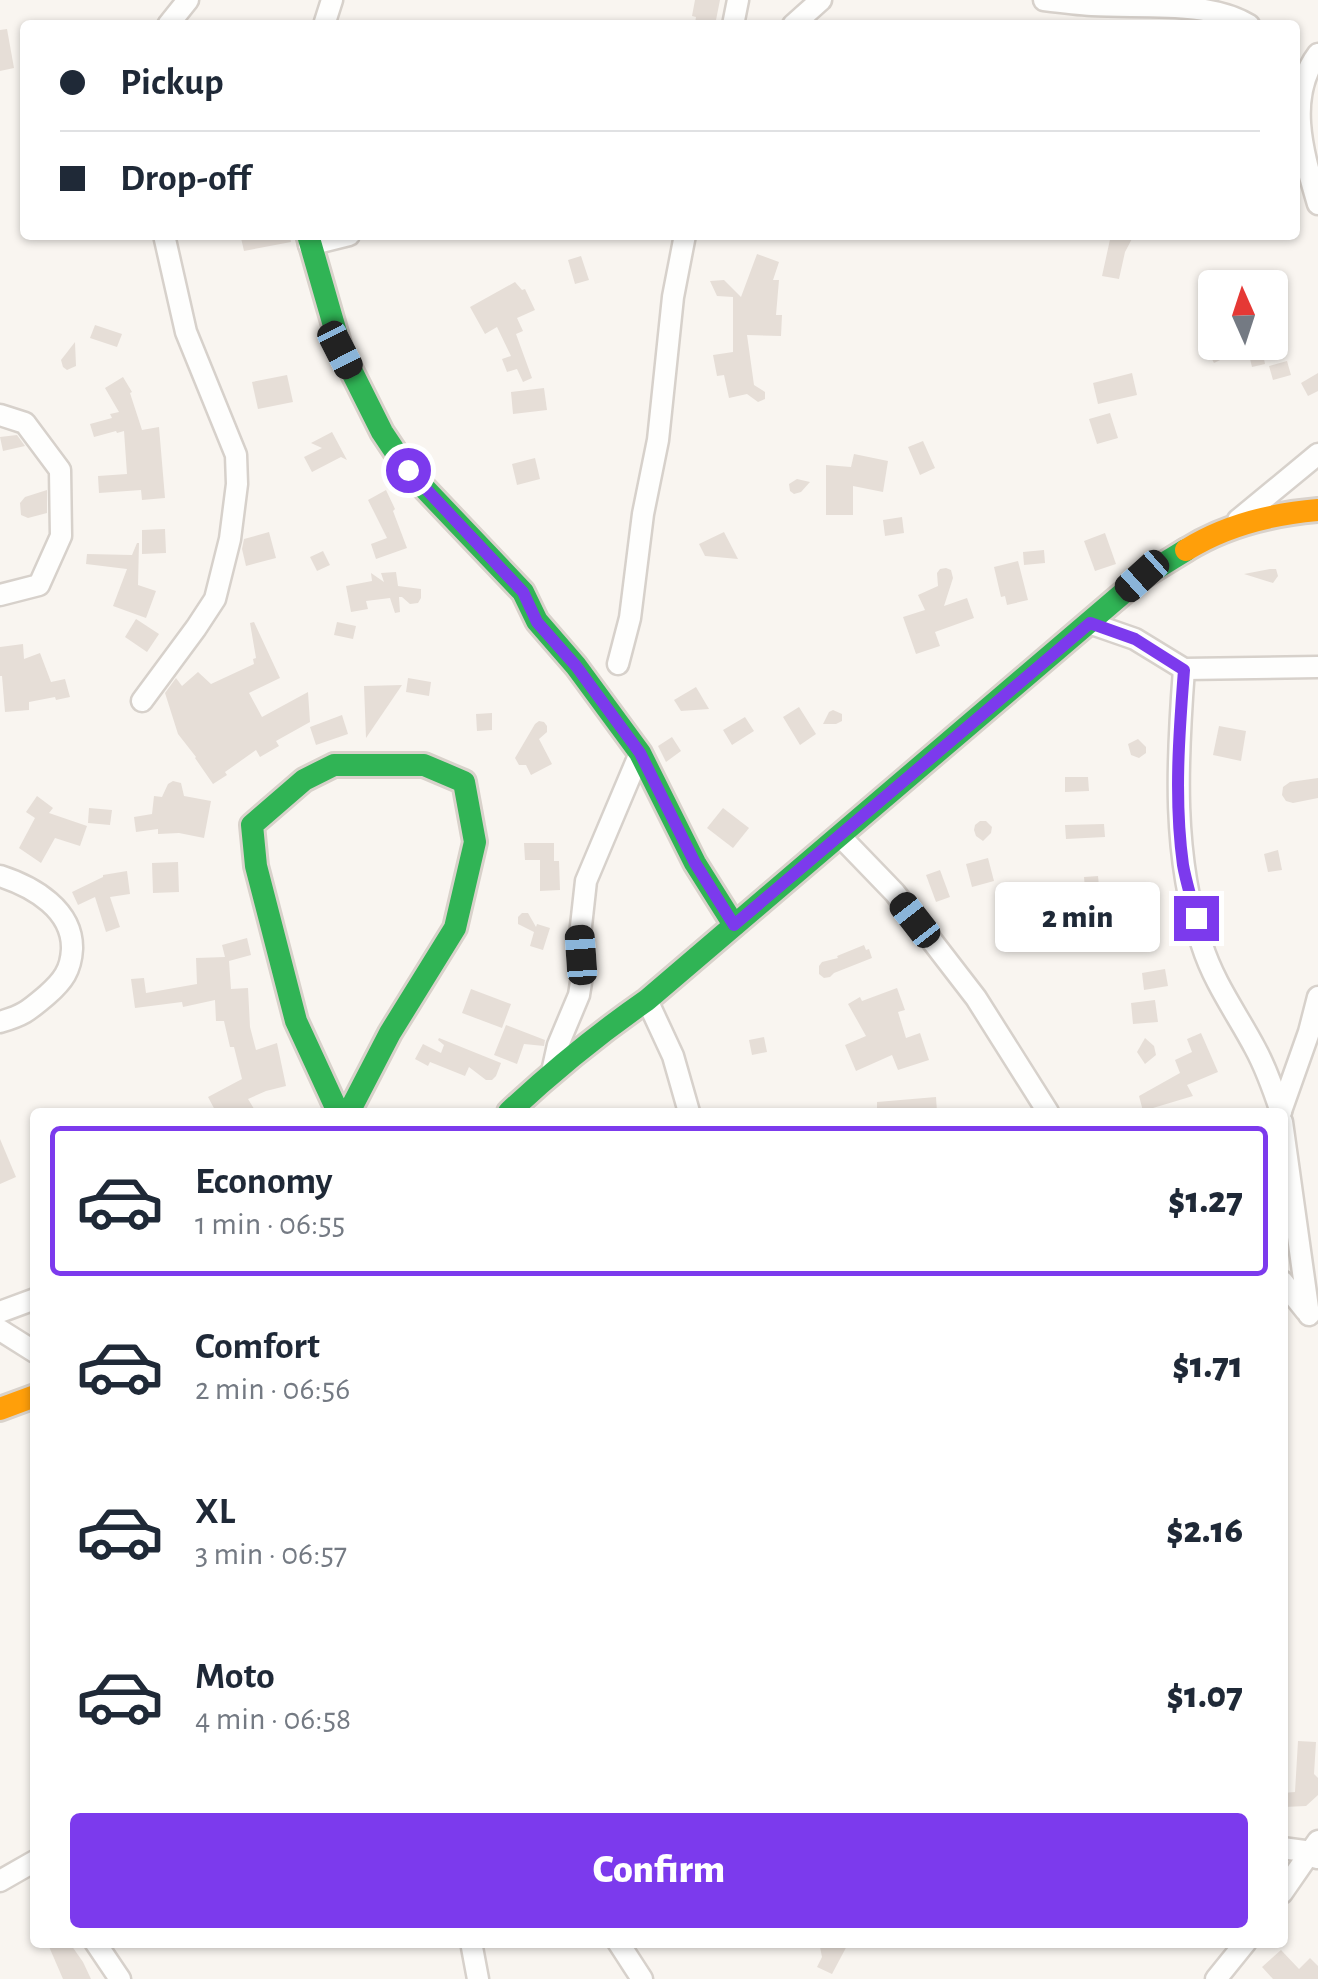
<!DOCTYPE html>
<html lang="en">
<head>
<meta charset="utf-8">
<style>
	body { margin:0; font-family:"Alegreya Sans",sans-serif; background:#f2f2f3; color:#1f2937; height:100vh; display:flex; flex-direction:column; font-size:38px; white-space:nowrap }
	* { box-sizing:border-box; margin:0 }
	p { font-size:32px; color:#747a83 }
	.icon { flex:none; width:55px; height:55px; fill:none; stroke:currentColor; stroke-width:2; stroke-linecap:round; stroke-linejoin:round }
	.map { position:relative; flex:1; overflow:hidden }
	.panel { position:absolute; left:30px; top:1108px; width:1258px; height:840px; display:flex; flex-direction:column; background:#fff; border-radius:10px; box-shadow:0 2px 8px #0004 }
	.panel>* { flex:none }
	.guide { position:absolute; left:20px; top:20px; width:1280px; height:220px; border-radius:10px; box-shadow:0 2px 8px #0004; display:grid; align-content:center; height:220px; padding:0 40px; background:#fff }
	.needle { width:65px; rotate:357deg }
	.controls { position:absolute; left:1198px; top:270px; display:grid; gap:20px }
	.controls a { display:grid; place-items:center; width:90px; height:90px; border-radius:10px; background:#fff; box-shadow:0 2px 8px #0004; font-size:50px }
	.end { position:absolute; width:45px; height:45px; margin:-22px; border:12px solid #7c3aed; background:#fff; box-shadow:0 0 0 5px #fff }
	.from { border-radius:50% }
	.bubble { position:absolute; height:70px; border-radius:10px; background:#fff; box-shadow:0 2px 8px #0004; font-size:32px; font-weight:800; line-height:70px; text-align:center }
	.car { position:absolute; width:30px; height:60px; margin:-30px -15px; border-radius:12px; box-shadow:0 0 8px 2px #0007; background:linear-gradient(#222 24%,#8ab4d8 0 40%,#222 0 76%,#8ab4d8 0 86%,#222 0) }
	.guide b { display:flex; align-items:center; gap:35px; height:95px; font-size:38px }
	.guide b+b { border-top:2px solid #e0e1e3 }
	.guide i { width:25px; height:25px; background:#1f2937 }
	ul { padding:18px 0 0; list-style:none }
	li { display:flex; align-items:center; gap:30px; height:150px; margin:0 20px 15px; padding:0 20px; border:5px solid transparent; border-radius:10px }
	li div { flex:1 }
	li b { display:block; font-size:38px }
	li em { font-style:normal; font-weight:800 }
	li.selected { border-color:#7c3aed }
	li>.icon { width:90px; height:90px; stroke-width:1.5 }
	.action { display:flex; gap:20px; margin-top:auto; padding:20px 40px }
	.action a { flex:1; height:115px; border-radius:10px; background:#7c3aed; color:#fff; font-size:40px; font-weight:800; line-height:115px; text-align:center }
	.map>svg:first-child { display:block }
	.building { fill:#e6ded7 }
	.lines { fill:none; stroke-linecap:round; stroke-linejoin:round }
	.street-casing { stroke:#d7d1cb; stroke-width:25 }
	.fast-casing { stroke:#d9d2cb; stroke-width:28 }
	.slow-casing { stroke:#d9d2cb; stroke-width:28 }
	.street { stroke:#fefefd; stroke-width:20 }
	.fast { stroke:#30b455; stroke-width:22 }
	.slow { stroke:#ff9f0a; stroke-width:22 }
	.route { stroke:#7c3aed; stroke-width:12 }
</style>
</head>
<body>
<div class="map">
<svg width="1318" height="1979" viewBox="0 0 1318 1979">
	<rect width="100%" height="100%" fill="#f9f5f0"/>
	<g class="building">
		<polygon points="695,0 720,0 715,25 695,23 696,17 692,16"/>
		<polygon points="7,29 14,68 0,71 0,30"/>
		<polygon points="256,235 290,235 291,242 244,251 241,238"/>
		<polygon points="1111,235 1134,235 1125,252 1119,279 1102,276"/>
		<polygon points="757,254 779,262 773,280 779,280 776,315 782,315 781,336 747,335 754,385 765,392 765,399 758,402 747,394 729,398 724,375 717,376 713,355 733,352 733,297 717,296 710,281 724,280 741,297"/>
		<polygon points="581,256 589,280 575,284 568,260"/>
		<polygon points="515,282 522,290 525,289 535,310 517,318 523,331 516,334 532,378 523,382 517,369 507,372 502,359 511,356 497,327 485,334 470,307"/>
		<polygon points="95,325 122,334 117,347 90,338"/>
		<polygon points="75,342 76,366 67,370 63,367 61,360"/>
		<polygon points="1223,342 1257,342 1251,345 1261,343 1265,364 1252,367 1247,347 1214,363 1207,350"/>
		<polygon points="1287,361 1291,375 1273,380 1269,366"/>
		<polygon points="1132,373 1137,395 1098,404 1093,383"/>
		<polygon points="1318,373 1318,391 1308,396 1301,383"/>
		<polygon points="287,375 293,402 258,409 252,382"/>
		<polygon points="123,377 132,392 130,393 142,430 159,427 165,498 142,500 141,490 99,493 98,476 127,474 124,431 117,433 116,431 94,437 90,424 112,418 110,414 119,412 105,388"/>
		<polygon points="544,388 547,410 513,414 511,392"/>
		<polygon points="1110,413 1118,438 1097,444 1089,419"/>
		<polygon points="332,432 347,460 341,457 312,472 304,457 322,448 311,443"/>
		<polygon points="17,435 25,446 3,451 0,437"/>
		<polygon points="923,441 935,468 920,475 908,447"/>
		<polygon points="854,454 888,461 883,492 853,486 853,515 826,515 826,465 851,467"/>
		<polygon points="535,458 540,479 517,485 512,464"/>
		<polygon points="797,479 810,482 801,492 794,494 790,491 789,484"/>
		<polygon points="47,490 47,513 28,518 21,515 20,503 25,497"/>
		<polygon points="386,490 395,509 393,511 407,548 376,559 371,544 387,538 368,500"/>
		<polygon points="902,517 904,533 885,536 883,520"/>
		<polygon points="165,529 166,553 142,554 142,530"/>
		<polygon points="269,532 276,558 246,566 242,549 244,539"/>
		<polygon points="724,532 738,559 705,556 699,544"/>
		<polygon points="1105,533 1116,564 1095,571 1084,541"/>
		<polygon points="137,543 139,543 138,585 156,591 146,618 113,606 127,569 86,564 87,554 132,555"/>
		<polygon points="1044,550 1045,563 1024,565 1023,552"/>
		<polygon points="323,551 330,565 317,571 310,557"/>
		<polygon points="1018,561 1028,600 1007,605 1005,596 1001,597 994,567"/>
		<polygon points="946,568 951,570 953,578 944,606 967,598 974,618 935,632 940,646 916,654 903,617 925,610 918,595 938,586 937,573 940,569"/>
		<polygon points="1270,569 1276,569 1278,576 1273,583 1244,574"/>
		<polygon points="396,572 398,586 421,589 421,598 418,603 410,604 402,597 399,597 400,612 395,613 390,598 366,601 368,609 351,612 346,586 372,581 371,573 384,582 381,573"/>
		<polygon points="136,619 159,634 147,652 125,637"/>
		<polygon points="254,622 280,678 249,693 262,717 308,692 310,722 276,741 279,746 260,757 256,750 225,772 227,775 213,784 195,758 196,757 178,734 165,693 176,678 182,686 198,672 211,684 254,664 253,659 256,658 250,623"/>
		<polygon points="337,622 356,626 353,639 334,635"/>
		<polygon points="23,644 24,659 40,653 51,682 65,679 70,697 56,700 55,697 29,702 29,710 5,712 2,676 0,676 0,647"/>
		<polygon points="408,678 431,682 429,696 406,692"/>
		<polygon points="402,685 366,738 364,686"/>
		<polygon points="696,687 709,709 681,711 674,700"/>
		<polygon points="799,707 816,734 800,745 783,717"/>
		<polygon points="833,710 842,714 842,721 836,724 823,724 829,712"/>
		<polygon points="492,713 492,730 477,731 476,714"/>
		<polygon points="342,715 348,734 316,745 310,727"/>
		<polygon points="745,717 754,731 732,745 723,730"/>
		<polygon points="539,721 544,722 547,726 547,732 539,739 552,764 531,775 526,765 519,765 515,758 535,724"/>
		<polygon points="1219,726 1246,731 1241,761 1213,755"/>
		<polygon points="672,737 681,751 666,762 658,746"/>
		<polygon points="1138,739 1146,747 1146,753 1139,758 1131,755 1128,744"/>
		<polygon points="1065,777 1088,777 1089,791 1065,792"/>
		<polygon points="1318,778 1318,798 1293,803 1286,801 1282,795 1283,787 1290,782"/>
		<polygon points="173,781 181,783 184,796 211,801 204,838 179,833 158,834 158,829 136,832 134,817 152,814 154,796 162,797 168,784"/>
		<polygon points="37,796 53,808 49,813 87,826 80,846 55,838 41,863 19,848 35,818 26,812"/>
		<polygon points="89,808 112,810 110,825 88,823"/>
		<polygon points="723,808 749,828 733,848 707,828"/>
		<polygon points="980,821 986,821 992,827 991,833 983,841 976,836 974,830 975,825"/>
		<polygon points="1104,824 1105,837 1066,839 1065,825"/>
		<polygon points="524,843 554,843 554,861 559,861 560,890 540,891 540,860 525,860"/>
		<polygon points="1278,850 1282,870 1268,872 1264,854"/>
		<polygon points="988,858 994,881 972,887 966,864"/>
		<polygon points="178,862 179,892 153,893 152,863"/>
		<polygon points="940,870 950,897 936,902 926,875"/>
		<polygon points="127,871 130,894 110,897 120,927 106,932 95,897 78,905 72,892 103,877 103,875"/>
		<polygon points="1098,876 1100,896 1111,895 1111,947 1085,947 1085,921 1088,921 1084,877"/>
		<polygon points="522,913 528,913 536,927 537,924 550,928 543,950 530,946 534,932 518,924 518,917"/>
		<polygon points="247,938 251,955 229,961 231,989 248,988 250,1027 256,1050 277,1043 286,1086 266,1091 248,1099 256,1112 216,1112 208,1097 242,1079 234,1047 230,1047 224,1021 216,1021 215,1000 183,1007 182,1002 135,1008 131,979 144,978 146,993 197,984 196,958 225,957 222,945"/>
		<polygon points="864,945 866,950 869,949 872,958 834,973 830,977 824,978 819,974 819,966 822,962 838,958 837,956"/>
		<polygon points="1165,969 1168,986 1144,990 1142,973"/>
		<polygon points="897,988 905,1010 898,1012 906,1038 920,1033 929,1060 898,1070 892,1055 856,1071 845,1045 866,1036 848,1004 860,997 862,1001"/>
		<polygon points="471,989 511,1004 502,1028 462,1013"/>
		<polygon points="1155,1000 1158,1022 1133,1024 1131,1003"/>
		<polygon points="506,1025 545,1040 544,1046 524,1044 517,1064 494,1055"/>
		<polygon points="1201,1033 1218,1072 1187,1085 1193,1096 1143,1111 1139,1096 1180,1073 1175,1060 1192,1052 1187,1039"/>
		<polygon points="764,1037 767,1052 752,1055 749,1040"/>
		<polygon points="439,1038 501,1063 496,1076 492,1080 486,1080 469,1067 465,1076 430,1062 428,1066 415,1059 423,1044 441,1053 444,1045 438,1040"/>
		<polygon points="1145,1038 1154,1046 1156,1055 1145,1064 1137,1052"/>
		<polygon points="936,1097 937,1112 877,1112 877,1102"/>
		<polygon points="0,1139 16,1177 0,1184"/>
		<polygon points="1298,1741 1316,1742 1314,1774 1318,1778 1318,1795 1306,1806 1284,1807 1283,1793 1295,1792"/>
		<polygon points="47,1942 69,1942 83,1962 91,1979 63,1979"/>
		<polygon points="819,1942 849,1942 832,1974 817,1967 822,1957"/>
		<polygon points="1281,1950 1299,1969 1310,1958 1318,1966 1318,1979 1273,1979 1262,1967"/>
	</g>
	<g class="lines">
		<g class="street-casing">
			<g id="street">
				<path d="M1044 0C1060 2 1076 4 1092 5 1140 8 1208 0 1249 25"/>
				<polyline points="168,25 188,0"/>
				<polyline points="324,25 332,0"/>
				<polyline points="733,25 738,0"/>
				<polyline points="793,25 821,0"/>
				<path d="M1318 54C1285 98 1304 156 1318 204"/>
				<polyline points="309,245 349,235"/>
				<polyline points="0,415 25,423 60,470 61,536 39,585 0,595"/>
				<polyline points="1238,520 1318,454"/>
				<polyline points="1089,623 1135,639 1184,669 1318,667"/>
				<polyline points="618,664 630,618 643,514 658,440 673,297 685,235"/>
				<path d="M1184 669C1177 761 1172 856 1202 945 1214 983 1237 1014 1255 1048 1266 1068 1274 1091 1281 1112"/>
				<polyline points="142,701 196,628 215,599 230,539 237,484 236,455 186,332 164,235"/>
				<polyline points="840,836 895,893 976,998 1048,1112"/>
				<path d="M0 876C34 887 73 910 72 949 71 970 63 981 47 995 28 1011 24 1015 0 1022"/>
				<polyline points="647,1000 673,1056 689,1112"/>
				<polyline points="552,1072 558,1045 579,995 582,976 580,935 586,881 640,753"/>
				<polyline points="1281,1111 1309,1032 1318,997"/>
				<polyline points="1282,1122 1309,1315"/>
				<polyline points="1282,1281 1306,1311"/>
				<polyline points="0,1312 35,1299"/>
				<polyline points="0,1330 35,1352"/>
				<polyline points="1282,1848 1312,1852 1317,1858"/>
				<polyline points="0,1881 35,1861"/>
				<polyline points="1282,1893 1318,1841"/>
				<polyline points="95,1942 120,1979"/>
				<polyline points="471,1942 478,1979"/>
				<polyline points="618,1942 642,1979"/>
				<polyline points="1216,1979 1246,1942"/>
			</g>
		</g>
		<g class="fast-casing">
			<g id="fast">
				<polyline points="308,235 341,350 382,432 408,471 523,592 537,621 576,666 640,753 695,863 734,925"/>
				<polyline points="338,1112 296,1021 256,866 252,825 304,780 334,765 424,765 464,782 475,842 455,928 390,1033 349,1112"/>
				<path d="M509 1112C553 1071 598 1034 647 1000L1142 577 1186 550"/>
			</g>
		</g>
		<g class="slow-casing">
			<g id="slow">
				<path d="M1186 550C1226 525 1271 514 1318 510"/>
				<polyline points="0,1409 35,1396"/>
			</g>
		</g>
		<use href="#street" class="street"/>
		<use href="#fast" class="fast"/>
		<use href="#slow" class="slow"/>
	</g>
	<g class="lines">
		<path class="route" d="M408 470 523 592 537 622 576 666 640 753 695 863 734 925 1090 623 1135 639 1184 670C1179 734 1174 800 1183 865 1186 882 1192 900 1196 918"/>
	</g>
</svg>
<div class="controls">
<a><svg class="needle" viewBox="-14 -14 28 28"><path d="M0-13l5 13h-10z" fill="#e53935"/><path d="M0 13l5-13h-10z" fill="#747a83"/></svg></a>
</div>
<i class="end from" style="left:408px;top:470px"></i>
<i class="end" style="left:1196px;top:918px"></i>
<div class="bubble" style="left:995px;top:882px;width:165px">2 min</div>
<i class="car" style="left:340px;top:350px;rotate:153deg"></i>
<i class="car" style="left:1142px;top:576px;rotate:228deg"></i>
<i class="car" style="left:915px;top:920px;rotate:322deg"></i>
<i class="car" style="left:581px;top:955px;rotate:356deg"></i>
<div class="guide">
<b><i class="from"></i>Pickup</b>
<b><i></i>Drop-off</b>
</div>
<section class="panel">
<ul>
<li class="selected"><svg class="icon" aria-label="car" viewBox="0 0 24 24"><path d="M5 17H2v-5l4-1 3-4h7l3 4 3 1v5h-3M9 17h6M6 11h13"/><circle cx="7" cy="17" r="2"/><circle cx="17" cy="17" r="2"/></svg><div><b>Economy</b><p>1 min · 06:55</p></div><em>$1.27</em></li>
<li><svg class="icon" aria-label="car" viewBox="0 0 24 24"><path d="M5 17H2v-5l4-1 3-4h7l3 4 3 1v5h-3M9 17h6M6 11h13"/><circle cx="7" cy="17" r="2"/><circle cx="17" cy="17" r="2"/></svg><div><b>Comfort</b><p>2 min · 06:56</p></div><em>$1.71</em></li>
<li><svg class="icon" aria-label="car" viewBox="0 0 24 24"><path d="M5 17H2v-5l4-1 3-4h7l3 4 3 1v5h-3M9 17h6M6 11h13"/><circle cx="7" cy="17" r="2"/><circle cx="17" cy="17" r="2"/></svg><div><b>XL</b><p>3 min · 06:57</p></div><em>$2.16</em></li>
<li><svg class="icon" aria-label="car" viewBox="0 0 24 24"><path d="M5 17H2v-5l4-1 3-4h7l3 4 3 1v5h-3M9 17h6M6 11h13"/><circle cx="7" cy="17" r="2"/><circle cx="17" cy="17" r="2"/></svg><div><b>Moto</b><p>4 min · 06:58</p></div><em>$1.07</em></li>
</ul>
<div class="action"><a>Confirm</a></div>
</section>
</div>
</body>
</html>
